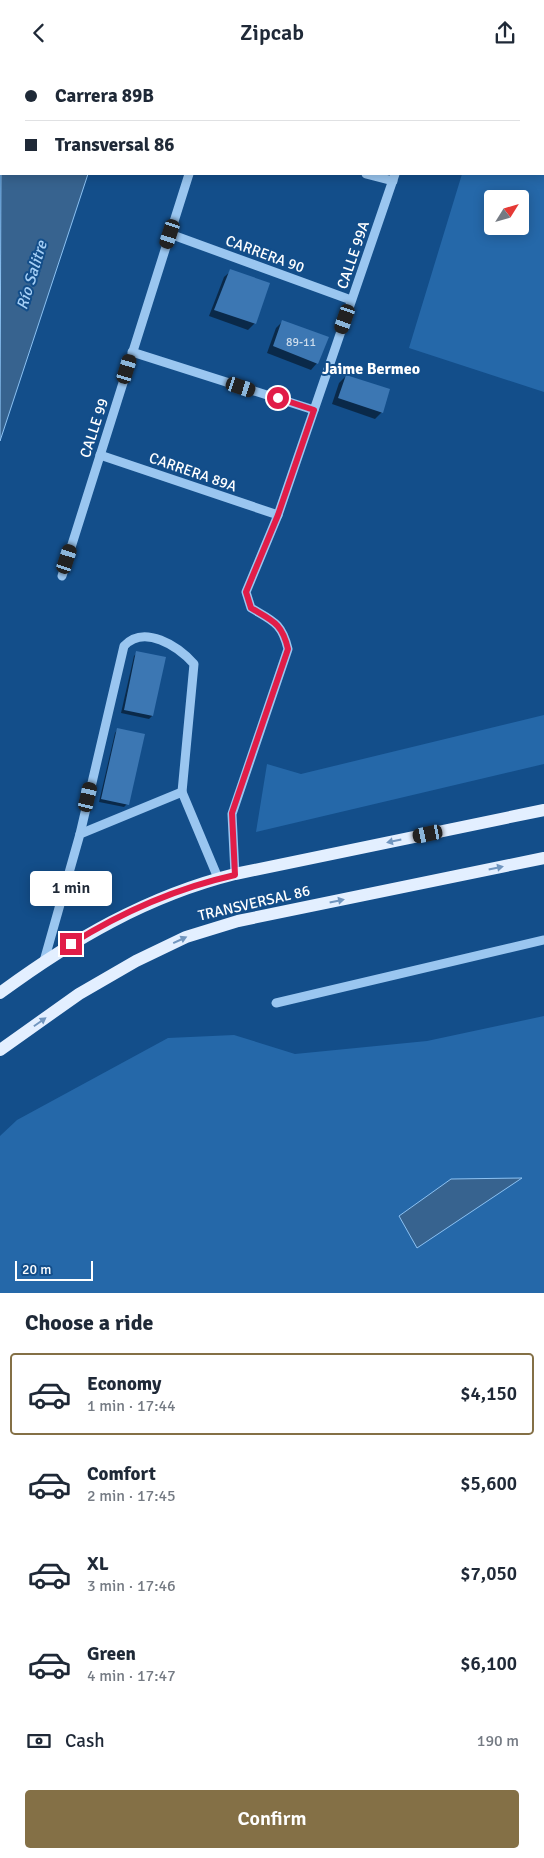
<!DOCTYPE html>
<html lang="en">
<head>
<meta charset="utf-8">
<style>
	body { margin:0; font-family:Signika,sans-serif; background:#f2f2f3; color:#1f2937; height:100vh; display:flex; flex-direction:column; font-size:19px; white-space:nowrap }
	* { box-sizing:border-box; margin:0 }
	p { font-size:16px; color:#747a83 }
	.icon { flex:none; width:28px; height:28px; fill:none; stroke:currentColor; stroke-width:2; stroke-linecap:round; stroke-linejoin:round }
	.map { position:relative; height:1228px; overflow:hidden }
	.panel { display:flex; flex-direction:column; background:#fff; flex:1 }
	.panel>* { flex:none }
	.hud { position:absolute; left:0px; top:0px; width:545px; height:110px; box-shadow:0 2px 12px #0003; display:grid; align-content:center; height:110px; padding:0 25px; background:#fff }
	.needle { width:32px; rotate:53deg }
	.tools { position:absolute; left:484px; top:125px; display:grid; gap:10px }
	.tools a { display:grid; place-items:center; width:45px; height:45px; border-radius:5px; background:#fff; box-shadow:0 2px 12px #0003; font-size:25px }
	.scale { position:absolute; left:15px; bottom:12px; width:78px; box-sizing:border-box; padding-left:5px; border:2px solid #fff; border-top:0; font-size:14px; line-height:18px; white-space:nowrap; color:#fff; -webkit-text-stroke:4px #134e8a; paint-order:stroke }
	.end { position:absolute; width:22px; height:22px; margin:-11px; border:6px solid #e11d48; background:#fff; box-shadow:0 0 0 2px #fff }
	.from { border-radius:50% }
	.bubble { position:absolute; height:35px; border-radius:5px; background:#fff; box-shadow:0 2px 12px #0003; font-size:16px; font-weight:600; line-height:35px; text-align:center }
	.car { position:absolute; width:15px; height:30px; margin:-15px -8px; border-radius:6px; box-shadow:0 0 4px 1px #0007; background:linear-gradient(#222 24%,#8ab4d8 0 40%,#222 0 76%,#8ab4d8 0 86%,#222 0) }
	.hud b { display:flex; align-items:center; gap:18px; height:48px; font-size:19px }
	.hud b+b { border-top:1px solid #e0e1e3 }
	.hud i { width:12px; height:12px; background:#1f2937 }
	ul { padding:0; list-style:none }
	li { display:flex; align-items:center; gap:15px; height:82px; margin:0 10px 8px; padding:0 15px; border:2px solid transparent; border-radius:5px }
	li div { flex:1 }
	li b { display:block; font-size:19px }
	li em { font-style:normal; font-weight:600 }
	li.active { border-color:#847046 }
	li>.icon { width:45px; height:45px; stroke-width:1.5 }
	h2 { padding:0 25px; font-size:22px; line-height:60px }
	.pay { display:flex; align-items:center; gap:12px; height:55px; padding:0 25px; font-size:19px }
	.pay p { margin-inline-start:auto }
	.cta { display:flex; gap:10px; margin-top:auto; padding:10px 25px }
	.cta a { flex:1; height:58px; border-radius:5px; background:#847046; color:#fff; font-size:20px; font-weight:600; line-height:58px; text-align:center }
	header { display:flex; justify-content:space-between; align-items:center; height:65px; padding:0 25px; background:#fff; font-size:22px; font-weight:600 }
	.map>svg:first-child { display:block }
	.green { fill:#2568a9; fill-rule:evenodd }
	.water { fill:#37638f; stroke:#8cc2f3 }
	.shadow { fill:#0007 }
	.building { fill:#3c77b3 }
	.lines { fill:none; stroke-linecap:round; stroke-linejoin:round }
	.minor { stroke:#9ac6f0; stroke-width:9 }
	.major { stroke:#e3efff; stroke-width:12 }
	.oneway { fill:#7196bf }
	.route { stroke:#e11d48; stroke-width:6 }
	.labels { text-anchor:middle; stroke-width:4; stroke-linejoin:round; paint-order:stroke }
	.number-label { font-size:12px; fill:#ceddec }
	.street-label { font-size:15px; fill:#fff; stroke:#134e8a }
	.water-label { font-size:16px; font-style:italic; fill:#a6d0f7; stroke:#134e8a }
	.neighbourhood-label { font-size:16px; font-weight:bold; fill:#fff; stroke:#134e8a }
</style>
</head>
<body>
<header><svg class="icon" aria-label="back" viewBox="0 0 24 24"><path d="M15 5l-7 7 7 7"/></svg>Zipcab<svg class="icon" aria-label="share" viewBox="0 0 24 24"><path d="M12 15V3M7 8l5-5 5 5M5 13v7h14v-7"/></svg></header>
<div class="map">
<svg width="544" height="1228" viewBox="0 0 544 1228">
	<rect width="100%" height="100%" fill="#134e8a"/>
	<g class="green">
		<path d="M495 0H544V327L409 283 462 109H544V1ZM492 134H520V161H492Z"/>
		<polygon points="544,650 544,699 256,767 267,699 301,709"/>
		<polygon points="544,951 544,1228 0,1228 0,1071 17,1055 168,973 234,970 295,989 427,976"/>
	</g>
	<g class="water">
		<polygon points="28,0 165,0 27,1"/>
		<polygon points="1,82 1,109 88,109 0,376"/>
		<polygon points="522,1113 417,1183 399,1151 451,1114"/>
	</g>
	<g class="shadow">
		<polygon points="231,206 255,258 248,265 209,251 224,212"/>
		<polygon points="283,256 317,298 311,305 267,288 276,263"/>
		<polygon points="346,311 382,347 375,354 332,339 339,318"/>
		<polygon points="137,588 152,651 149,654 121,648 134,591"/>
		<polygon points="118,664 127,739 124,742 99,737 115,668"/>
	</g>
	<g class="building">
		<polygon points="230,204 270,218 256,259 214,245"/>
		<polygon points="282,255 329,272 318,299 273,281"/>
		<polygon points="346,310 390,324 383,348 338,333"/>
		<polygon points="136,586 166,592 153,651 124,645"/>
		<polygon points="117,663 145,669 129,740 101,734"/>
	</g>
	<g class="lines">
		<g class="minor">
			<polyline points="418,0 422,1"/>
			<polyline points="223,1 224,0"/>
			<polyline points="432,1 433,0"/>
			<polyline points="366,109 393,116"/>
			<polyline points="170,169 351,235"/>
			<polyline points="132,287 314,345"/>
			<polyline points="100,390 278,450"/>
			<polyline points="62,511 189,109"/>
			<path d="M80 769 124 581C144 559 178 581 194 599L182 727"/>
			<path d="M235 809 232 749 288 584C282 558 273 556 251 543L246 527 278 450 395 109"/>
			<polyline points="44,896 80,769 182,727 218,813"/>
			<polyline points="276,938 544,875"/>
		</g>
		<g class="major">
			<path d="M0 928C72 875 147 831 235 809L544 745"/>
			<polyline points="0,985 79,929 136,896 186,872 238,856 544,793"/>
		</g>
	</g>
	<defs><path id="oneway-solid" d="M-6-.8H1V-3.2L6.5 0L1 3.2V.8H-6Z" transform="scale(1.25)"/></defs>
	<g class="oneway">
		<use href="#oneway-solid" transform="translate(394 776) rotate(168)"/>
		<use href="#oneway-solid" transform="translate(496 803) rotate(-12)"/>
		<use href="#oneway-solid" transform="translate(337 836) rotate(-12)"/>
		<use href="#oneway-solid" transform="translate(180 875) rotate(-25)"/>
		<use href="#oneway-solid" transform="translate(40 957) rotate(-35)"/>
	</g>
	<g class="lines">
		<path class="route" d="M71 879C122 847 177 823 235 810L232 748 288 584C282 558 273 556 251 543L246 527 278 450 314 345 278 333"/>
	</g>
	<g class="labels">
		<g class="number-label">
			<text x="301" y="281">89-11</text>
		</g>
		<g class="street-label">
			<text transform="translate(265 189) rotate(20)" y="5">CARRERA 90</text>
			<text transform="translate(353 190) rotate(-71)" y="5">CALLE 99A</text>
			<text transform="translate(94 363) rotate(-72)" y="5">CALLE 99</text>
			<text transform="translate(193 407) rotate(19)" y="5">CARRERA 89A</text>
			<text transform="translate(254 838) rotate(-13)" y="5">TRANSVERSAL 86</text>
		</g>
		<g class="water-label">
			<text transform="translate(31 210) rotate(-73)" y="6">Río Salitre</text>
		</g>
		<g class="neighbourhood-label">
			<text x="371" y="309">Jaime Bermeo</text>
		</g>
	</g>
</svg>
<div class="tools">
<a><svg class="needle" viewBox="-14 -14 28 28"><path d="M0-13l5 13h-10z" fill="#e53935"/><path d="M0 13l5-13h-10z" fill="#747a83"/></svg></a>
</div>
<div class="scale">20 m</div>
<i class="end from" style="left:278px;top:333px"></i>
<i class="end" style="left:71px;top:879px"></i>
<div class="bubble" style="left:30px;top:806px;width:82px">1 min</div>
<i class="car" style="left:170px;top:169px;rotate:198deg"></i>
<i class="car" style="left:345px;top:254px;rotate:199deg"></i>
<i class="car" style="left:127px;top:304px;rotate:17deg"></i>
<i class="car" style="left:241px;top:322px;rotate:108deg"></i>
<i class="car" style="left:67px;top:494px;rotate:18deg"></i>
<i class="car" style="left:88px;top:732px;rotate:13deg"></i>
<i class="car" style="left:428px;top:769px;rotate:258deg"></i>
<div class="hud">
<b><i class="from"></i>Carrera 89B</b>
<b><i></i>Transversal 86</b>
</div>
</div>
<section class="panel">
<h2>Choose a ride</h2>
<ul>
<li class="active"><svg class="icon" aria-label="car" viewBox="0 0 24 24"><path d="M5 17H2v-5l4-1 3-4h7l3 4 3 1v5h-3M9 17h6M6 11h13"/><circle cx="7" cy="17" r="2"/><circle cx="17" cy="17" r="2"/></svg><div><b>Economy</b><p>1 min · 17:44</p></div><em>$4,150</em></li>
<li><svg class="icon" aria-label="car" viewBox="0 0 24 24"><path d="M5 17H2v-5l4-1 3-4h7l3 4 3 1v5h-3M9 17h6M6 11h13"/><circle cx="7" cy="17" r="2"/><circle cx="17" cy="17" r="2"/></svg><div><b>Comfort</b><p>2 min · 17:45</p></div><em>$5,600</em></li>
<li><svg class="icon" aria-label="car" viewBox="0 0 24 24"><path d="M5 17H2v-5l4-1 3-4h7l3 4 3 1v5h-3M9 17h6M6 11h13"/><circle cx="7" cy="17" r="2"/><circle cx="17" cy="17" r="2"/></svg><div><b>XL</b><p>3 min · 17:46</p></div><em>$7,050</em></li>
<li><svg class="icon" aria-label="car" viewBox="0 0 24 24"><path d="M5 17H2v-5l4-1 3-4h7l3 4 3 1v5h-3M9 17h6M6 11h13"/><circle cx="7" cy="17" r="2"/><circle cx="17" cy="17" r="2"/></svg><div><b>Green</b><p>4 min · 17:47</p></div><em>$6,100</em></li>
</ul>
<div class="pay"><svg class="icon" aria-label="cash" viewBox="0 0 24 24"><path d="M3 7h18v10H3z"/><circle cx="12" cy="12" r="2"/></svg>Cash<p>190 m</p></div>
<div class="cta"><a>Confirm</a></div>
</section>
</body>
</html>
